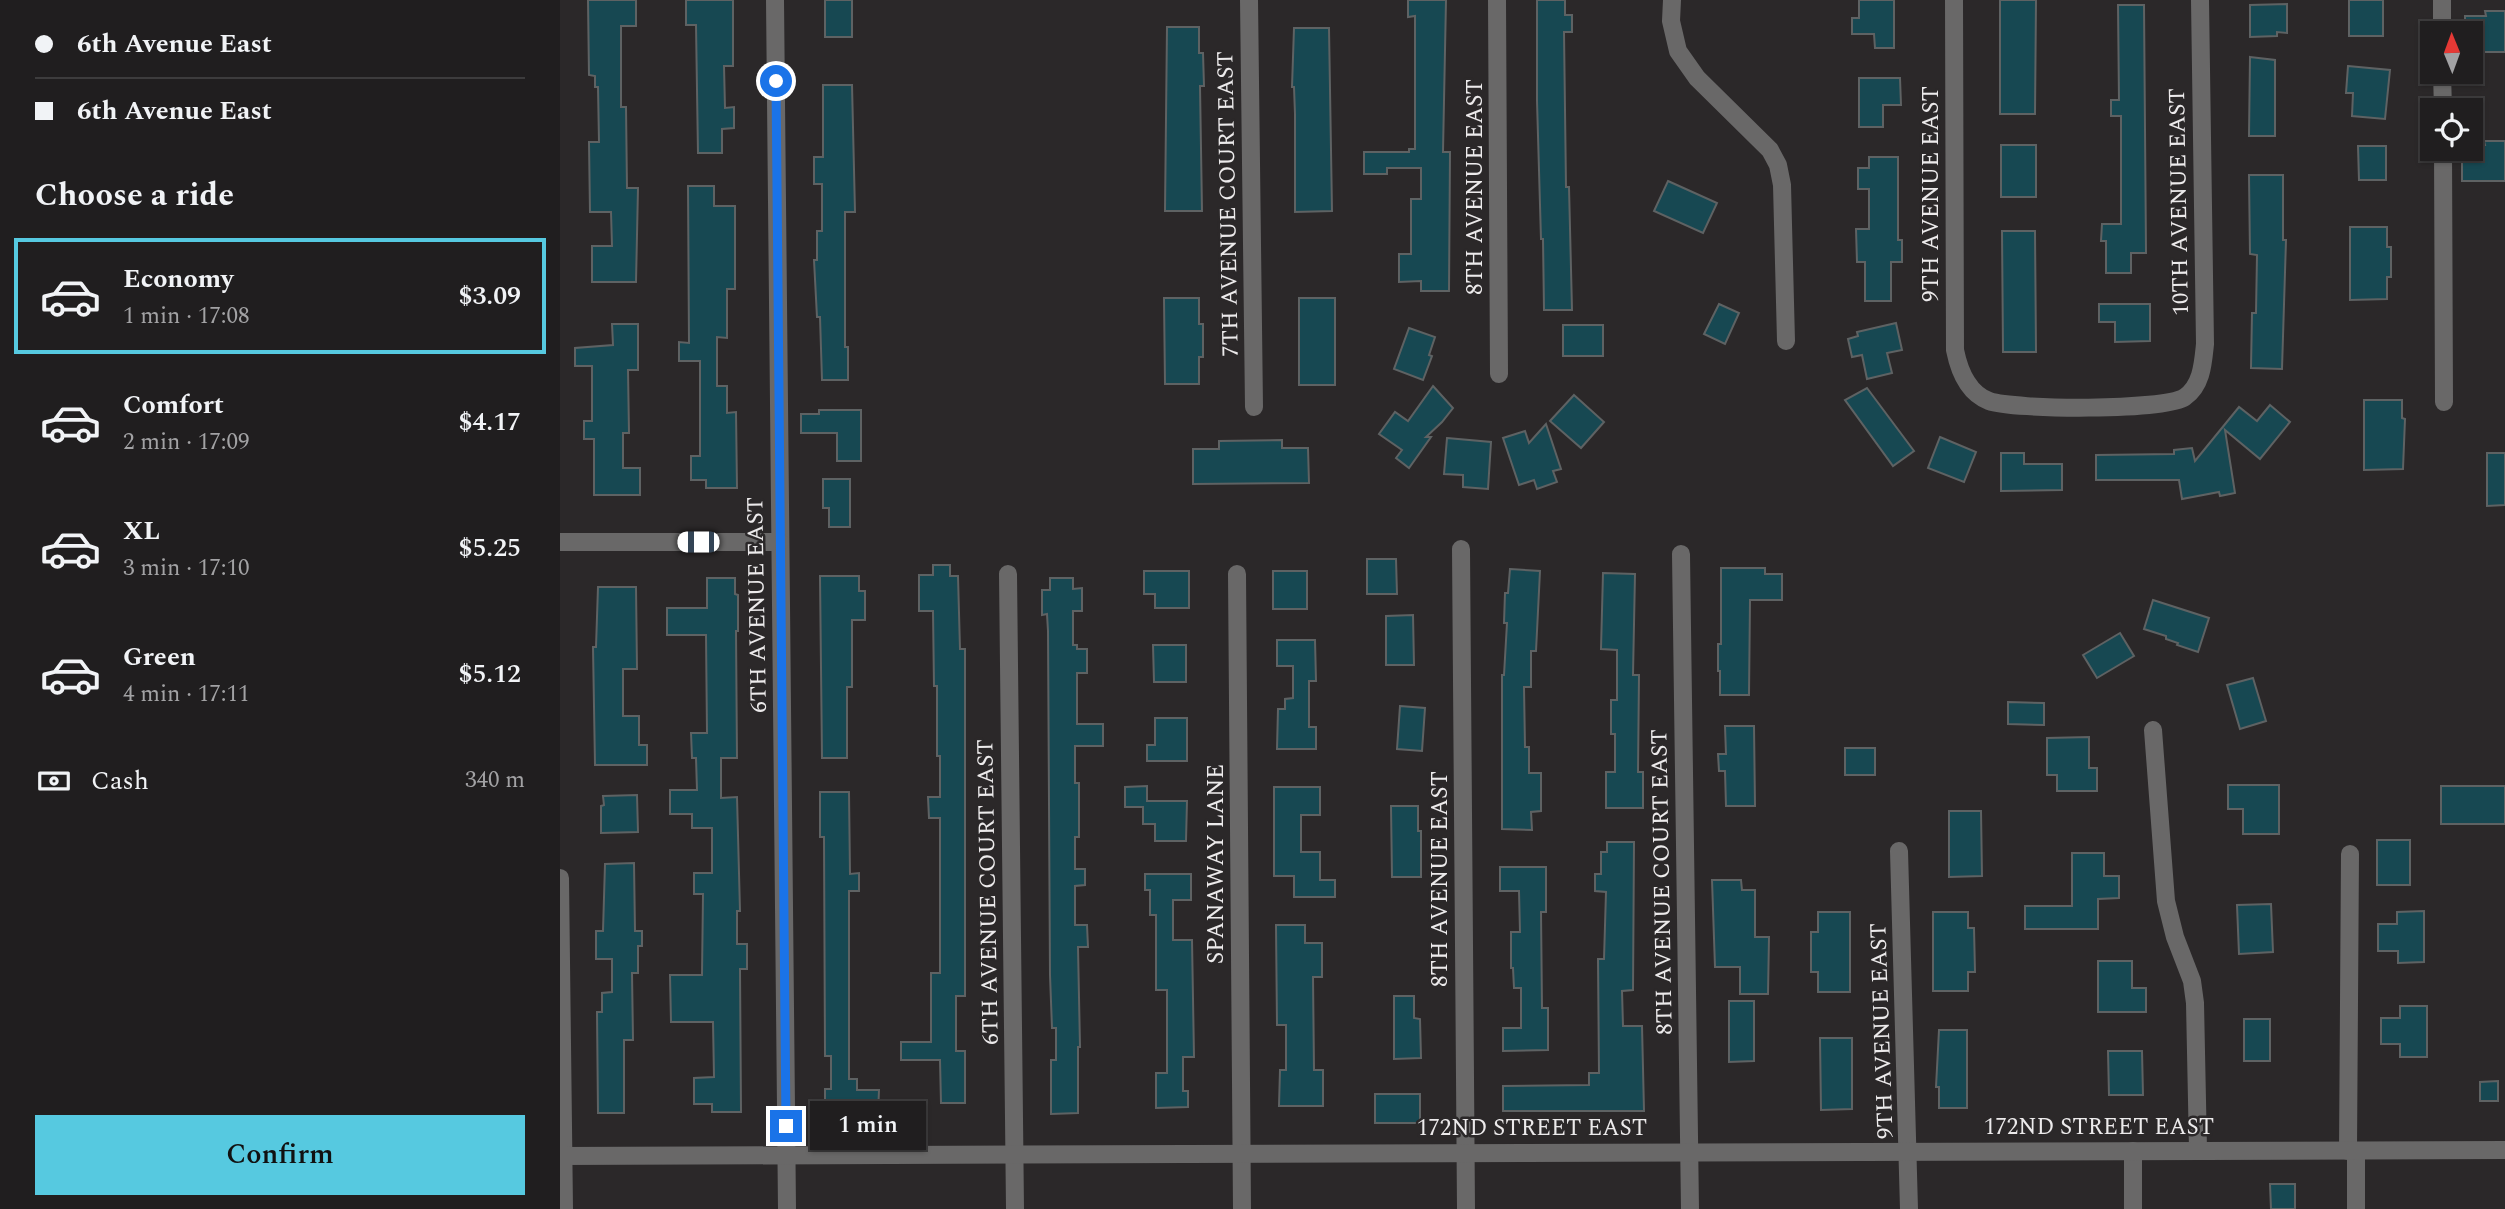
<!DOCTYPE html>
<html lang="en">
<head>
<meta charset="utf-8">
<style>
	body { margin:0; font-family:Spectral,serif; background:#282728; color:#f1f3f6; height:100vh; display:flex; flex-direction:column; font-size:26px; white-space:nowrap }
	* { box-sizing:border-box; margin:0 }
	p { font-size:23px; color:#a2a2a4 }
	.icon { flex:none; width:38px; height:38px; fill:none; stroke:currentColor; stroke-width:2; stroke-linecap:round; stroke-linejoin:round }
	.map { position:relative; flex:1; overflow:hidden }
	.side { display:flex; flex-direction:column; background:#201e1f; width:560px }
	.side>* { flex:none }
	.guide { display:grid; align-content:center; height:154px; padding:0 35px; background:#201e1f }
	.needle { width:46px; rotate:359deg }
	.tools { position:absolute; left:1860px; top:21px; display:grid; gap:14px }
	.tools a { display:grid; place-items:center; width:63px; height:63px; border-radius:0px; background:#201e1f; box-shadow:0 2px 5px #0004,0 0 0 2px #3d3c3d; font-size:35px }
	.end { position:absolute; width:32px; height:32px; margin:-16px; border:9px solid #1a73e8; background:#fff; box-shadow:0 0 0 4px #fff }
	.from { border-radius:50% }
	.bubble { position:absolute; height:49px; border-radius:0px; background:#201e1f; box-shadow:0 2px 5px #0004,0 0 0 2px #3d3c3d; font-size:23px; font-weight:600; line-height:49px; text-align:center }
	.car { position:absolute; width:21px; height:42px; margin:-21px -10px; border-radius:9px; box-shadow:0 0 5px 2px #0007; background:linear-gradient(#fff 24%,#345 0 40%,#fff 0 76%,#345 0 86%,#fff 0) }
	.guide b { display:flex; align-items:center; gap:24px; height:66px; font-size:26px }
	.guide b+b { border-top:2px solid #3d3c3d }
	.guide i { width:18px; height:18px; background:#f1f3f6 }
	ul { padding:0; list-style:none }
	li { display:flex; align-items:center; gap:21px; height:116px; margin:0 14px 10px; padding:0 21px; border:4px solid transparent; border-radius:0px }
	li div { flex:1 }
	li b { display:block; font-size:26px }
	li em { font-style:normal; font-weight:600 }
	li.selected { border-color:#56c9e0 }
	li>.icon { width:63px; height:63px; stroke-width:1.5 }
	h2 { padding:0 35px; font-size:32px; line-height:84px }
	.pay { display:flex; align-items:center; gap:18px; height:77px; padding:0 35px; font-size:26px }
	.pay p { margin-inline-start:auto }
	.action { display:flex; gap:14px; margin-top:auto; padding:14px 35px }
	.action a { flex:1; height:80px; border-radius:0px; background:#56c9e0; color:#111; font-size:28px; font-weight:600; line-height:80px; text-align:center }
	main { display:flex; flex:1; min-height:0 }
	.map>svg:first-child { display:block }
	.building { fill:#174852; stroke:#5e6263; stroke-width:2 }
	.lines { fill:none; stroke-linecap:round; stroke-linejoin:round }
	.minor { stroke:#696868; stroke-width:18 }
	.route { stroke:#1a73e8; stroke-width:9 }
	.labels { text-anchor:middle; stroke-width:5; stroke-linejoin:round; paint-order:stroke }
	.street-label { font-size:23px; fill:#eceaeb; stroke:#2b2829 }
</style>
</head>
<body>
<main>
<section class="side">
<div class="guide">
<b><i class="from"></i>6th Avenue East</b>
<b><i></i>6th Avenue East</b>
</div>
<h2>Choose a ride</h2>
<ul>
<li class="selected"><svg class="icon" aria-label="car" viewBox="0 0 24 24"><path d="M5 17H2v-5l4-1 3-4h7l3 4 3 1v5h-3M9 17h6M6 11h13"/><circle cx="7" cy="17" r="2"/><circle cx="17" cy="17" r="2"/></svg><div><b>Economy</b><p>1 min · 17:08</p></div><em>$3.09</em></li>
<li><svg class="icon" aria-label="car" viewBox="0 0 24 24"><path d="M5 17H2v-5l4-1 3-4h7l3 4 3 1v5h-3M9 17h6M6 11h13"/><circle cx="7" cy="17" r="2"/><circle cx="17" cy="17" r="2"/></svg><div><b>Comfort</b><p>2 min · 17:09</p></div><em>$4.17</em></li>
<li><svg class="icon" aria-label="car" viewBox="0 0 24 24"><path d="M5 17H2v-5l4-1 3-4h7l3 4 3 1v5h-3M9 17h6M6 11h13"/><circle cx="7" cy="17" r="2"/><circle cx="17" cy="17" r="2"/></svg><div><b>XL</b><p>3 min · 17:10</p></div><em>$5.25</em></li>
<li><svg class="icon" aria-label="car" viewBox="0 0 24 24"><path d="M5 17H2v-5l4-1 3-4h7l3 4 3 1v5h-3M9 17h6M6 11h13"/><circle cx="7" cy="17" r="2"/><circle cx="17" cy="17" r="2"/></svg><div><b>Green</b><p>4 min · 17:11</p></div><em>$5.12</em></li>
</ul>
<div class="pay"><svg class="icon" aria-label="cash" viewBox="0 0 24 24"><path d="M3 7h18v10H3z"/><circle cx="12" cy="12" r="2"/></svg>Cash<p>340 m</p></div>
<div class="action"><a>Confirm</a></div>
</section>
<div class="map">
<svg width="1945" height="1209" viewBox="0 0 1945 1209">
	<rect width="100%" height="100%" fill="#2b2829"/>
	<g class="building">
		<polygon points="28,0 76,0 76,26 61,26 61,107 66,107 67,188 78,188 76,282 32,282 32,246 52,246 51,212 30,212 29,142 39,142 38,87 35,87 35,76 29,75"/>
		<polygon points="126,0 173,0 173,66 164,66 165,108 174,107 174,128 162,129 162,153 138,153 136,25 126,25"/>
		<rect x="265" y="0" width="27" height="37"/>
		<polygon points="848,0 886,0 883,152 890,152 889,291 861,291 861,281 839,282 839,254 851,254 851,199 861,199 861,168 827,168 827,174 804,174 804,152 849,152 849,149 855,149 855,16 848,17"/>
		<polygon points="977,0 1005,0 1005,15 1012,15 1012,32 1004,32 1006,187 1009,187 1012,310 984,310 983,239 981,239 977,101"/>
		<polygon points="1299,0 1334,0 1334,48 1315,48 1314,34 1292,34 1292,18 1299,18"/>
		<polygon points="1440,0 1476,0 1475,114 1440,114"/>
		<rect x="1789" y="0" width="34" height="36"/>
		<polygon points="1727,4 1727,33 1717,32 1717,36 1690,37 1690,5"/>
		<polygon points="1558,5 1584,5 1586,253 1571,253 1571,273 1546,273 1546,241 1541,241 1542,224 1561,224 1561,116 1551,116 1551,100 1559,100"/>
		<polygon points="1925,11 1945,11 1945,52 1911,52 1911,33 1905,33 1905,16 1926,16"/>
		<polygon points="607,27 639,27 639,53 643,53 644,86 640,86 642,211 605,211"/>
		<polygon points="734,28 769,28 772,211 735,212 735,114 734,87 732,87"/>
		<polygon points="1690,57 1715,60 1715,136 1689,136"/>
		<polygon points="1788,66 1830,70 1825,119 1792,116 1793,93 1786,93"/>
		<polygon points="1299,78 1340,78 1341,105 1323,105 1323,127 1299,127"/>
		<polygon points="263,85 292,85 295,212 285,212 285,347 288,347 288,380 262,380 260,317 257,317 254,260 257,260 257,231 262,231 262,184 254,184 254,157 263,157"/>
		<polygon points="1924,141 1945,141 1945,181 1902,181 1902,149 1911,149 1911,145 1925,145"/>
		<rect x="1441" y="145" width="35" height="52"/>
		<polygon points="1798,146 1826,146 1826,180 1799,180"/>
		<polygon points="1309,157 1338,157 1338,240 1342,240 1342,262 1331,262 1331,301 1305,301 1305,262 1297,262 1296,229 1309,229 1309,189 1298,189 1298,168 1309,168"/>
		<polygon points="1689,175 1723,175 1723,240 1726,240 1722,369 1691,368 1692,313 1696,313 1697,255 1690,254"/>
		<polygon points="1108,181 1157,203 1143,233 1094,211"/>
		<polygon points="128,186 154,186 154,206 175,206 175,289 167,289 167,338 157,337 157,386 167,386 167,413 176,412 177,488 146,488 146,480 131,480 131,456 140,456 140,361 119,361 119,342 129,343"/>
		<polygon points="1790,227 1827,227 1827,247 1831,247 1831,277 1827,277 1827,299 1790,300"/>
		<polygon points="1442,231 1475,231 1476,352 1443,352"/>
		<polygon points="604,298 639,298 639,324 643,324 643,357 639,357 639,384 605,384"/>
		<rect x="739" y="298" width="36" height="87"/>
		<polygon points="1159,304 1179,313 1165,344 1144,334"/>
		<polygon points="1539,304 1590,304 1590,341 1555,342 1555,322 1539,322"/>
		<polygon points="1336,323 1342,350 1327,353 1332,373 1307,379 1302,355 1292,357 1288,339 1298,336 1297,332"/>
		<polygon points="52,324 78,324 78,370 68,370 69,433 63,433 63,468 80,468 80,495 34,495 34,439 24,439 24,421 32,421 32,366 15,366 15,348 53,345"/>
		<rect x="1003" y="325" width="40" height="31"/>
		<polygon points="849,328 875,337 869,355 872,356 863,380 834,369"/>
		<polygon points="873,386 893,408 882,422 866,437 871,437 849,468 836,458 842,450 819,434 835,412 848,421"/>
		<polygon points="1307,388 1354,451 1333,466 1285,400"/>
		<polygon points="1014,395 1044,422 1021,448 990,421"/>
		<polygon points="1804,400 1842,400 1842,418 1845,419 1843,469 1804,470"/>
		<polygon points="1710,405 1730,422 1700,459 1665,430 1675,493 1660,496 1659,492 1622,499 1619,480 1536,480 1536,455 1614,454 1614,450 1632,448 1635,461 1679,407 1697,421"/>
		<polygon points="259,410 301,410 301,461 277,461 277,433 241,433 241,414 259,414"/>
		<polygon points="986,424 1001,469 993,471 997,482 977,489 974,480 959,485 943,438 965,431 969,443"/>
		<polygon points="1380,437 1416,452 1404,482 1368,468"/>
		<polygon points="887,438 931,442 928,489 903,487 903,475 884,474"/>
		<polygon points="722,440 722,448 748,448 749,483 633,484 633,449 659,449 659,441"/>
		<polygon points="1441,453 1464,453 1464,464 1502,464 1502,490 1441,491"/>
		<polygon points="1927,453 1945,453 1945,505 1927,506"/>
		<polygon points="263,479 290,479 290,527 269,527 269,508 263,508"/>
		<polygon points="807,559 836,559 837,594 807,594"/>
		<polygon points="373,565 390,565 390,576 398,576 400,649 405,649 405,996 396,996 396,1051 405,1051 405,1103 381,1103 380,1060 341,1060 341,1042 371,1042 371,973 380,973 380,818 369,818 368,797 380,797 380,756 377,756 377,686 374,686 373,611 359,611 359,575 373,575"/>
		<polygon points="1161,568 1205,568 1205,574 1222,574 1222,600 1190,600 1189,695 1160,695 1160,671 1158,671 1158,644 1161,644"/>
		<polygon points="950,569 980,571 976,651 971,651 971,687 964,687 965,747 969,747 969,773 981,773 981,811 971,812 972,830 942,829 942,675 944,675 947,623 944,623 945,593 948,593"/>
		<polygon points="584,571 629,571 629,608 595,608 595,594 584,594"/>
		<rect x="713" y="571" width="34" height="38"/>
		<polygon points="1043,573 1075,574 1073,675 1079,675 1078,772 1083,772 1083,808 1046,808 1046,772 1055,772 1055,734 1051,734 1051,700 1057,700 1057,650 1041,649"/>
		<polygon points="260,576 299,576 299,591 305,591 305,620 292,620 292,687 287,687 287,758 262,758"/>
		<polygon points="147,578 175,578 175,594 178,595 178,631 176,631 177,758 161,758 161,798 177,797 180,911 177,911 177,944 187,944 187,969 180,969 181,1112 152,1112 152,1104 134,1104 134,1078 154,1077 153,1022 111,1022 110,975 142,975 143,894 134,894 134,873 152,873 152,828 132,828 132,814 110,814 110,790 137,790 136,758 132,758 131,733 147,733 146,635 107,635 107,608 147,608"/>
		<polygon points="490,578 513,578 513,589 522,588 522,611 513,611 513,645 517,645 517,649 527,649 527,673 517,673 517,724 543,724 543,746 515,746 515,783 519,783 519,837 515,837 515,869 525,869 525,885 515,886 515,925 527,925 528,947 518,947 520,1047 518,1047 518,1113 491,1114 491,1060 496,1060 496,1028 492,1028 490,975 488,631 487,614 482,615 482,590 490,590"/>
		<polygon points="38,587 76,587 77,669 63,669 63,716 79,716 79,745 87,745 87,765 35,765 33,647 36,647"/>
		<polygon points="1593,600 1649,618 1638,652 1617,645 1618,643 1606,639 1606,636 1584,629"/>
		<polygon points="853,615 854,665 826,665 826,616"/>
		<polygon points="1560,633 1574,656 1537,678 1523,655"/>
		<polygon points="717,640 755,640 756,681 749,681 749,727 756,727 756,749 717,749 718,709 725,709 725,699 733,698 733,666 717,666"/>
		<polygon points="593,645 626,645 626,682 594,682"/>
		<polygon points="1693,678 1706,721 1680,729 1667,685"/>
		<polygon points="1448,702 1484,703 1484,725 1448,724"/>
		<polygon points="840,706 865,708 862,751 837,749"/>
		<polygon points="595,718 627,718 627,761 587,761 587,745 595,745"/>
		<polygon points="1165,726 1194,726 1195,806 1166,806 1165,771 1159,771 1158,754 1166,754"/>
		<polygon points="1529,737 1529,768 1537,768 1537,791 1497,791 1497,775 1487,775 1487,738"/>
		<rect x="1285" y="748" width="30" height="27"/>
		<polygon points="1668,785 1719,785 1719,834 1683,834 1683,809 1668,809"/>
		<polygon points="587,786 587,801 627,801 626,841 595,841 595,824 583,824 583,807 565,807 565,787"/>
		<rect x="1881" y="786" width="64" height="38"/>
		<polygon points="714,787 760,787 760,815 741,815 741,852 760,852 760,880 775,880 775,897 734,897 734,876 714,876"/>
		<polygon points="260,792 289,792 290,874 299,873 299,891 289,891 289,1079 297,1079 297,1090 319,1090 318,1114 265,1115 265,1089 271,1089 271,1056 265,1056 264,837 260,837"/>
		<polygon points="77,795 78,832 41,833 41,806 44,805 43,796"/>
		<polygon points="831,806 858,806 858,831 861,831 861,877 832,877"/>
		<polygon points="1389,811 1421,811 1422,876 1389,877"/>
		<rect x="1817" y="840" width="33" height="45"/>
		<polygon points="1047,842 1074,842 1073,990 1062,991 1063,1026 1082,1026 1084,1111 943,1111 943,1086 1029,1085 1029,1073 1039,1073 1038,959 1044,959 1046,892 1035,891 1035,874 1041,874 1041,852 1047,852"/>
		<polygon points="1512,853 1544,853 1544,876 1559,876 1559,898 1538,899 1538,929 1465,929 1465,906 1512,906"/>
		<polygon points="74,863 75,931 82,931 82,946 78,946 78,973 72,973 73,1040 64,1040 64,1113 38,1113 37,1012 42,1012 42,993 52,992 52,959 36,959 36,931 43,931 45,864"/>
		<polygon points="940,867 986,867 986,912 981,912 982,1008 988,1008 988,1050 943,1051 943,1028 961,1028 961,988 954,988 953,968 951,968 951,932 960,932 959,891 940,891"/>
		<polygon points="585,874 631,874 631,900 613,900 613,940 632,940 634,1057 623,1057 623,1091 628,1091 628,1107 596,1108 596,1073 607,1073 607,990 596,990 596,915 590,915 590,890 585,890"/>
		<polygon points="1152,880 1181,880 1182,890 1195,890 1195,937 1209,937 1208,994 1180,994 1180,967 1155,967"/>
		<polygon points="1711,904 1713,952 1679,954 1677,905"/>
		<polygon points="1864,911 1864,962 1838,963 1838,951 1818,951 1818,924 1837,924 1837,912"/>
		<polygon points="1258,912 1290,912 1290,992 1258,992 1258,972 1251,972 1251,932 1258,932"/>
		<polygon points="1373,912 1408,912 1408,928 1414,928 1415,972 1408,972 1408,991 1373,991"/>
		<polygon points="716,925 745,925 745,943 762,943 762,977 753,977 754,1070 763,1070 763,1106 719,1106 720,1070 726,1070 726,1025 717,1025"/>
		<polygon points="1538,961 1572,961 1572,988 1586,988 1586,1012 1538,1012"/>
		<polygon points="834,996 854,996 854,1018 860,1019 861,1058 834,1059"/>
		<polygon points="1169,1001 1194,1001 1194,1061 1169,1062"/>
		<polygon points="1840,1006 1867,1006 1867,1057 1840,1057 1840,1044 1821,1044 1821,1018 1840,1018"/>
		<rect x="1684" y="1019" width="26" height="42"/>
		<polygon points="1379,1030 1407,1030 1407,1108 1379,1108 1379,1087 1376,1087"/>
		<polygon points="1260,1038 1292,1038 1292,1109 1261,1110"/>
		<polygon points="1548,1051 1582,1051 1583,1095 1549,1095"/>
		<polygon points="1938,1081 1938,1101 1920,1101 1920,1082"/>
		<rect x="815" y="1094" width="45" height="29"/>
		<polygon points="1710,1184 1735,1184 1735,1209 1711,1209"/>
	</g>
	<g class="lines">
		<g class="minor">
			<polyline points="215,0 227,1209"/>
			<polyline points="689,0 694,407"/>
			<polyline points="937,0 939,374"/>
			<polyline points="1112,0 1111,21 1118,51 1137,78 1210,150 1218,165 1222,185 1226,341"/>
			<path d="M1394 0 1395 350C1399 370 1408 393 1429 401 1454 410 1604 411 1625 397 1642 385 1643 363 1645 344L1640 0"/>
			<polyline points="1882,0 1882,33"/>
			<polyline points="1882,72 1883,110"/>
			<polyline points="1883,149 1884,402"/>
			<polyline points="0,542 220,542"/>
			<polyline points="901,549 906,1209"/>
			<polyline points="1121,554 1130,1209"/>
			<polyline points="448,574 455,1209"/>
			<polyline points="677,574 682,1209"/>
			<polyline points="1593,730 1606,901 1615,937 1632,981 1635,1003 1638,1149"/>
			<polyline points="1339,851 1349,1209"/>
			<polyline points="0,878 4,1209"/>
			<polyline points="1573,1151 1573,1209"/>
			<polyline points="1788,1151 1790,854"/>
			<polyline points="1796,1151 1796,1209"/>
			<polyline points="0,1156 1945,1150"/>
		</g>
	</g>
	<g class="lines">
		<polyline class="route" points="216,81 226,1126"/>
	</g>
	<g class="labels">
		<g class="street-label">
			<text transform="translate(914 187) rotate(-90)" y="8">8TH AVENUE EAST</text>
			<text transform="translate(1370 194) rotate(-90)" y="8">9TH AVENUE EAST</text>
			<text transform="translate(1618 202) rotate(-91)" y="8">10TH AVENUE EAST</text>
			<text transform="translate(667 204) rotate(-91)" y="8">7TH AVENUE COURT EAST</text>
			<text transform="translate(196 605) rotate(-91)" y="8">6TH AVENUE EAST</text>
			<text transform="translate(655 864) rotate(-90)" y="8">SPANAWAY LANE</text>
			<text transform="translate(879 879) rotate(-90)" y="8">8TH AVENUE EAST</text>
			<text transform="translate(1101 882) rotate(-91)" y="8">8TH AVENUE COURT EAST</text>
			<text transform="translate(427 892) rotate(-91)" y="8">6TH AVENUE COURT EAST</text>
			<text transform="translate(1321 1031) rotate(-92)" y="8">9TH AVENUE EAST</text>
			<text x="1539" y="1134">172ND STREET EAST</text>
			<text x="972" y="1135">172ND STREET EAST</text>
		</g>
	</g>
</svg>
<div class="tools">
<a><svg class="needle" viewBox="-14 -14 28 28"><path d="M0-13l5 13h-10z" fill="#e53935"/><path d="M0 13l5-13h-10z" fill="#a2a2a4"/></svg></a>
<a><svg class="icon" aria-label="locate" viewBox="0 0 24 24"><circle cx="12" cy="12" r="6"/><path d="M12 2v4M12 18v4M2 12h4M18 12h4"/></svg></a>
</div>
<i class="end from" style="left:216px;top:81px"></i>
<i class="end" style="left:226px;top:1126px"></i>
<div class="bubble" style="left:250px;top:1101px;width:116px">1 min</div>
<i class="car" style="left:138px;top:542px;rotate:270deg"></i>
</div>
</main>
</body>
</html>
